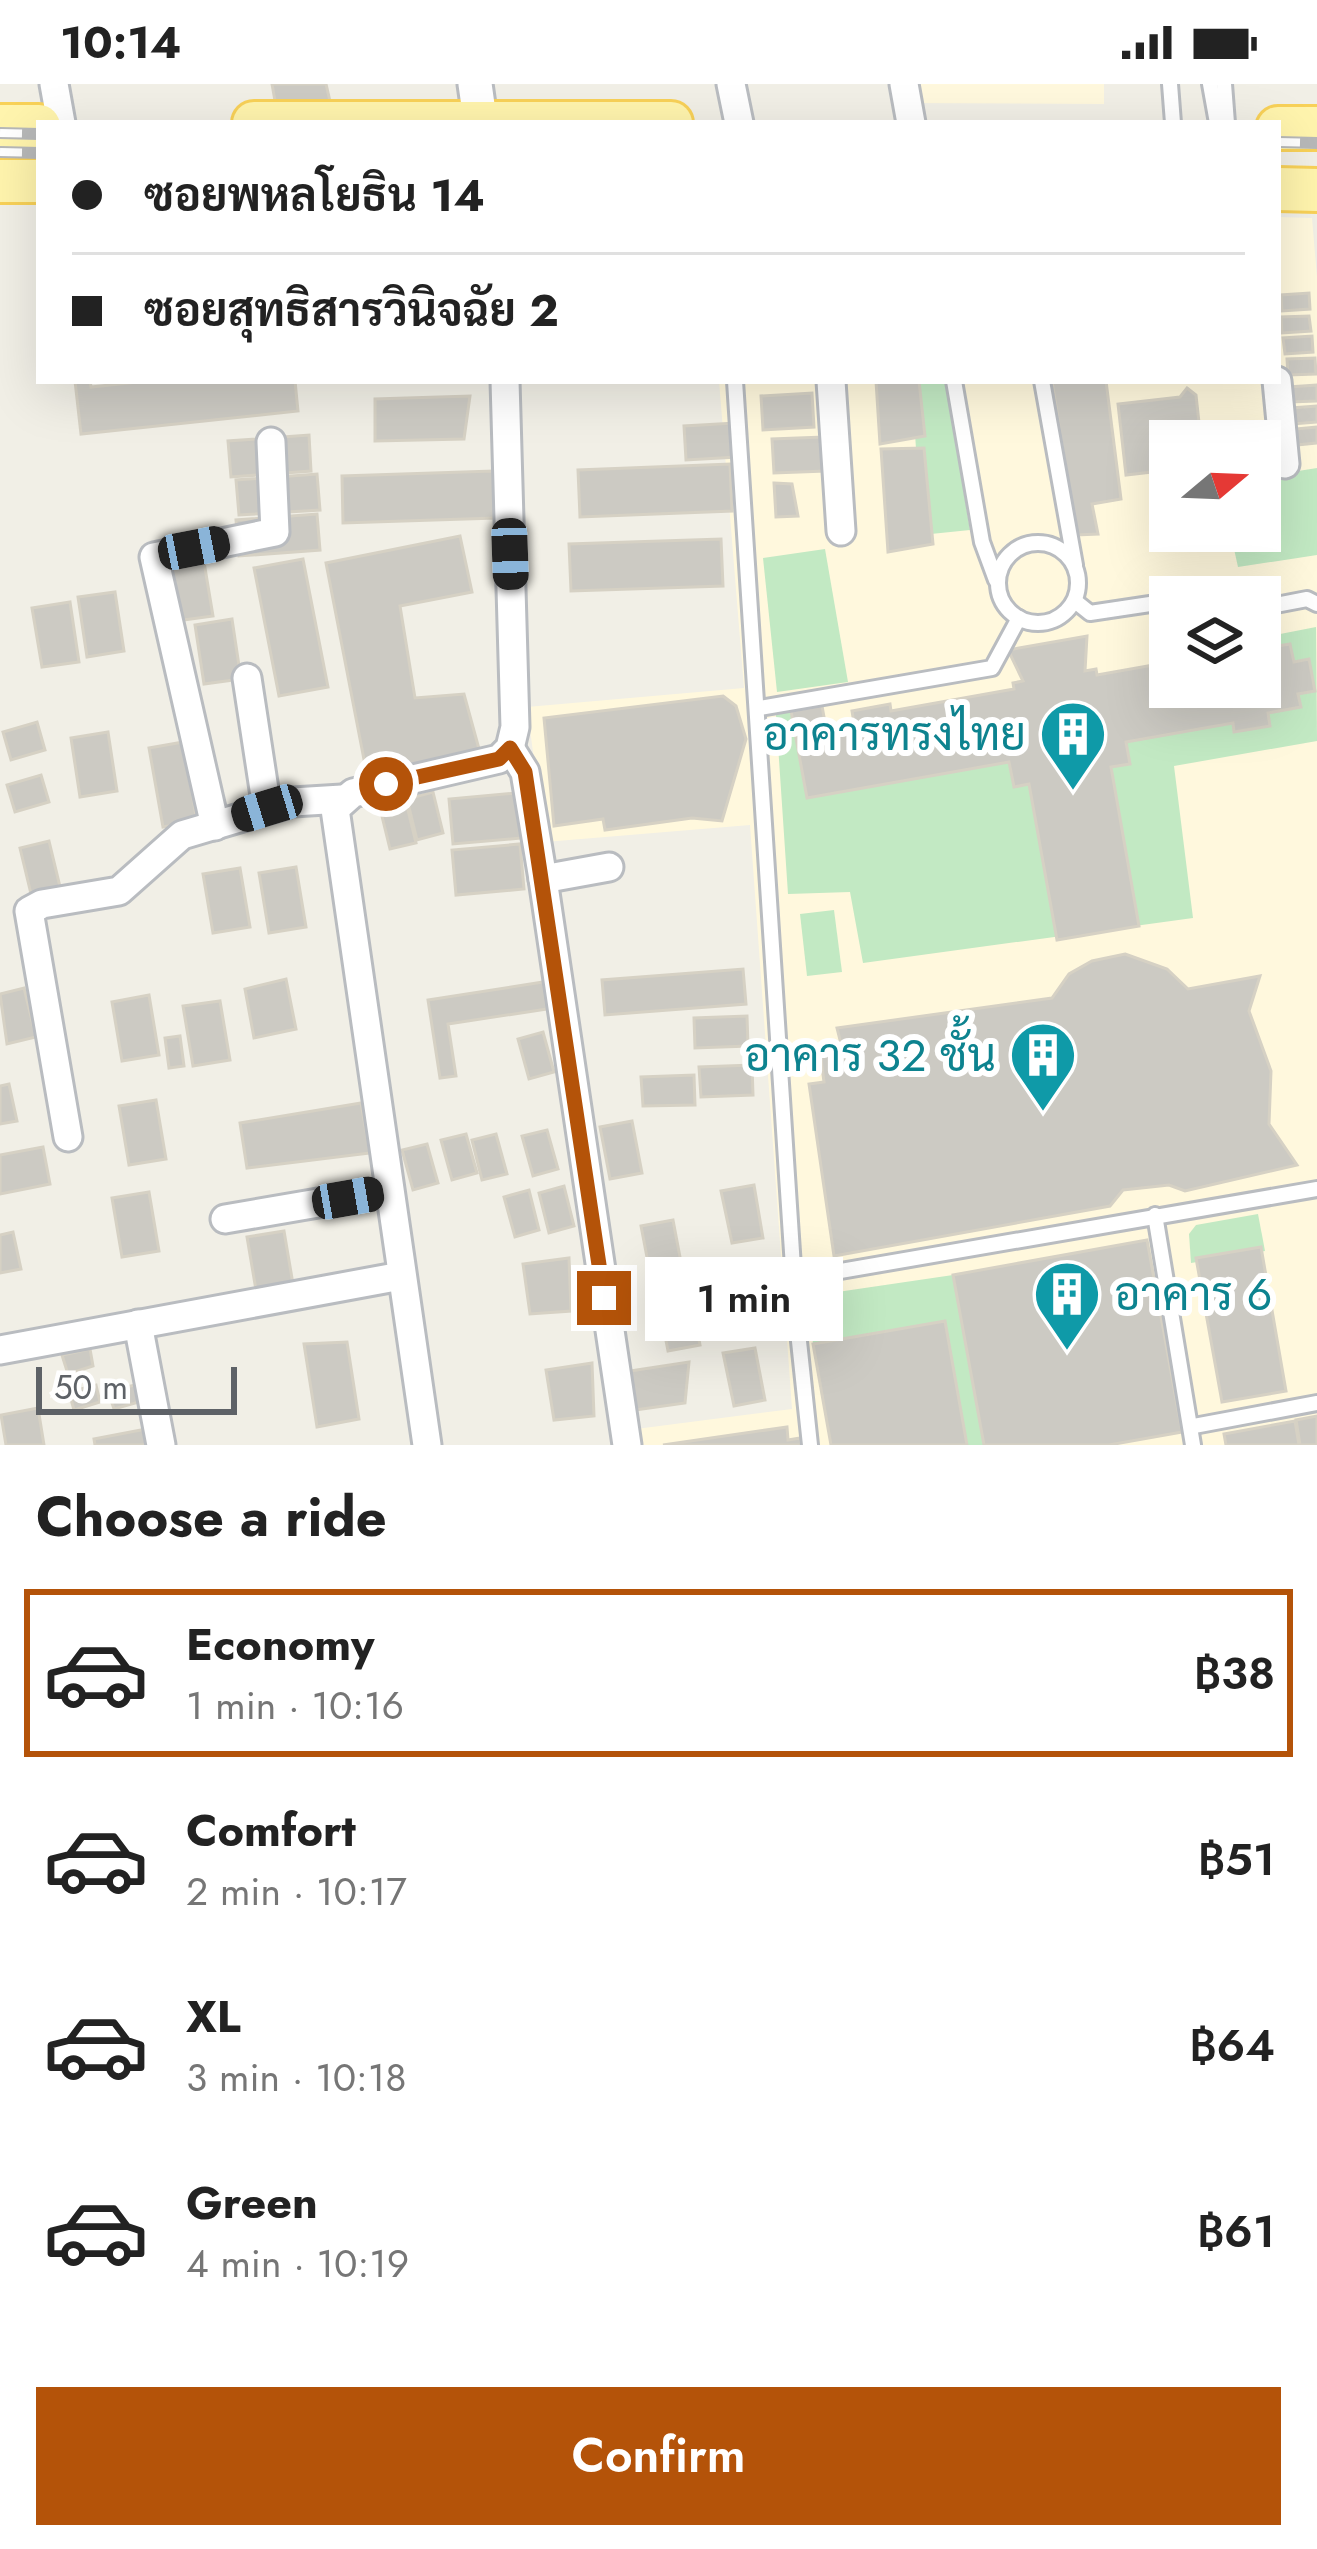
<!DOCTYPE html>
<html lang="en">
<head>
<meta charset="utf-8">
<style>
	body { margin:0; font-family:Jost,Sarabun,sans-serif; background:#f2f2f2; color:#222; height:100vh; display:flex; flex-direction:column; font-size:45px; white-space:nowrap }
	* { box-sizing:border-box; margin:0 }
	p { font-size:39px; color:#767676 }
	.icon { flex:none; width:66px; height:66px; fill:none; stroke:currentColor; stroke-width:2; stroke-linecap:round; stroke-linejoin:round }
	.map { position:relative; height:1361px; overflow:hidden }
	.panel { display:flex; flex-direction:column; background:#fff; flex:1 }
	.panel>* { flex:none }
	.banner { position:absolute; left:36px; top:36px; width:1245px; height:264px; border-radius:0px; box-shadow:0 12px 48px #0002; display:grid; align-content:center; height:264px; padding:0 36px; background:#fff }
	.needle { width:78px; rotate:71deg }
	.fabs { position:absolute; left:1149px; top:336px; display:grid; gap:24px }
	.fabs a { display:grid; place-items:center; width:132px; height:132px; border-radius:0px; background:#fff; box-shadow:0 12px 48px #0002; font-size:60px }
	.scale { position:absolute; left:36px; bottom:30px; width:201px; box-sizing:border-box; padding-left:12px; border:6px solid #5e6267; border-top:0; font-size:33px; line-height:42px; white-space:nowrap; color:#5e6267; -webkit-text-stroke:9px #fff; paint-order:stroke }
	.end { position:absolute; width:54px; height:54px; margin:-27px; border:15px solid #b45309; background:#fff; box-shadow:0 0 0 6px #fff }
	.from { border-radius:50% }
	.bubble { position:absolute; height:84px; border-radius:0px; background:#fff; box-shadow:0 12px 48px #0002; font-size:39px; font-weight:600; line-height:84px; text-align:center }
	.car { position:absolute; width:36px; height:72px; margin:-36px -18px; border-radius:15px; box-shadow:0 0 9px 3px #0007; background:linear-gradient(#222 24%,#8ab4d8 0 40%,#222 0 76%,#8ab4d8 0 86%,#222 0) }
	.banner b { display:flex; align-items:center; gap:42px; height:114px; font-size:45px }
	.banner b+b { border-top:3px solid #e0e0e0 }
	.banner i { width:30px; height:30px; background:#222 }
	ul { padding:0; list-style:none }
	li { display:flex; align-items:center; gap:36px; height:168px; margin:0 24px 18px; padding:0 12px; border:6px solid transparent; border-radius:0px }
	li div { flex:1 }
	li b { display:block; font-size:45px }
	li em { font-style:normal; font-weight:600 }
	li.on { border-color:#b45309 }
	li>.icon { width:108px; height:108px; stroke-width:1.5 }
	h2 { padding:0 36px; font-size:54px; line-height:144px }
	.action { display:flex; gap:24px; margin-top:auto; padding:24px 36px }
	.action a { flex:1; height:138px; border-radius:0px; background:#b45309; color:#fff; font-size:48px; font-weight:600; line-height:138px; text-align:center }
	.status { display:flex; justify-content:space-between; align-items:center; height:84px; padding:0 60px; background:#fff; direction:ltr }
	.status svg { height:33px; fill:currentColor }
	.map>svg:first-child { display:block }
	.commercial { fill:#fff8dd; fill-rule:evenodd }
	.green { fill:#c2e9c3 }
	.building { fill:#cccac3; stroke:#d6d1c4; stroke-width:3 }
	.lines { fill:none; stroke-linecap:round; stroke-linejoin:round }
	.service-casing { stroke:#b9bcc0; stroke-width:20 }
	.minor-casing { stroke:#b9bcc0; stroke-width:33 }
	.tertiary-casing { stroke:#b9bcc0; stroke-width:39 }
	.primary-casing { stroke:#f8d158; stroke-width:48 }
	.service { stroke:#fff; stroke-width:14 }
	.minor { stroke:#fff; stroke-width:27 }
	.tertiary { stroke:#fff; stroke-width:33 }
	.primary { stroke:#fff4ad; stroke-width:42 }
	.rail-casing { stroke:#b7b8b8; stroke-width:12 }
	.rail { stroke:#fff; stroke-width:8; stroke-dasharray:22; stroke-linecap:butt }
	.route { stroke:#b45309; stroke-width:15 }
	.labels { text-anchor:middle; stroke-width:12; stroke-linejoin:round; paint-order:stroke }
	.culture-label { font-size:45px; fill:#0d838f; stroke:#fff; text-anchor:end }
</style>
</head>
<body>
<div class="status"><b>10:14</b><svg viewBox="0 0 49 12"><path d="M0 12V9h3v3zM5 12V6h3v6zM10 12V3h3v9zM15 12V0h3v12zM26 1h20v11H26zM47 4h2v5h-2z"/></svg></div>
<div class="map">
<svg width="1317" height="1361" viewBox="0 0 1317 1361">
	<rect width="100%" height="100%" fill="#f1efe6"/>
	<g class="commercial">
		<polygon points="895,0 1104,0 1104,20 896,19"/>
		<path d="M1278 133 1312 134 1317 193V1361H638L636 1345 792 1325 750 741 545 758 527 623 744 604 719 297H1278ZM1170 357H1260V447H1170ZM1170 513H1260V603H1170Z"/>
	</g>
	<g class="green">
		<polygon points="912,297 946,297 970,446 921,451"/>
		<polygon points="1317,384 1317,471 1238,483 1230,447 1260,447 1260,393"/>
		<polygon points="825,465 848,598 777,608 763,474"/>
		<polygon points="1316,543 1317,657 1174,682 1193,834 863,879 850,808 788,810 776,631 791,627 816,656 1126,658 1196,603 1260,603 1260,554"/>
		<polygon points="834,826 842,888 807,892 800,830"/>
		<polygon points="1258,1130 1265,1167 1191,1179 1189,1150 1196,1141"/>
		<polygon points="953,1191 984,1361 967,1361 945,1237 813,1260 809,1217 817,1211"/>
	</g>
	<g class="building">
		<polygon points="272,0 326,0 335,39 279,39"/>
		<polygon points="1309,209 1310,225 1282,227 1281,211"/>
		<polygon points="1309,232 1311,247 1282,249 1281,233"/>
		<polygon points="1312,252 1313,268 1285,270 1283,254"/>
		<polygon points="1315,274 1316,290 1288,291 1287,275"/>
		<polygon points="75,297 90,297 91,303 147,297 295,297 298,327 81,350"/>
		<polygon points="876,297 919,297 925,352 880,360"/>
		<polygon points="1052,297 1106,297 1121,415 1092,420 1098,450 1076,451"/>
		<polygon points="1317,301 1317,317 1290,318 1289,303"/>
		<polygon points="1187,304 1196,311 1201,357 1170,357 1170,386 1126,391 1118,320 1180,313"/>
		<polygon points="812,309 814,343 763,346 761,312"/>
		<polygon points="470,312 464,355 375,357 375,315"/>
		<polygon points="1317,322 1317,338 1293,340 1292,324"/>
		<polygon points="735,339 737,373 686,376 684,342"/>
		<polygon points="1317,343 1317,359 1296,361 1295,345"/>
		<polygon points="309,351 311,387 231,393 228,357"/>
		<polygon points="823,353 825,387 774,389 772,355"/>
		<polygon points="924,364 933,460 888,468 881,365"/>
		<polygon points="730,380 732,427 580,433 578,386"/>
		<polygon points="493,387 495,434 343,439 342,392"/>
		<polygon points="317,390 320,426 239,431 236,396"/>
		<polygon points="774,399 792,400 798,432 776,433"/>
		<polygon points="317,430 320,466 239,472 236,436"/>
		<polygon points="460,452 472,508 400,522 415,614 464,610 479,665 367,691 326,479"/>
		<polygon points="721,455 723,502 571,507 569,460"/>
		<polygon points="203,472 213,532 176,537 166,478"/>
		<polygon points="303,475 328,603 279,612 254,484"/>
		<polygon points="115,508 124,567 87,573 78,513"/>
		<polygon points="70,518 79,578 42,583 32,524"/>
		<polygon points="232,535 241,595 204,600 195,541"/>
		<polygon points="1087,552 1085,587 1096,585 1097,591 1170,578 1170,603 1260,603 1260,565 1290,560 1294,578 1309,575 1315,607 1298,610 1301,623 1268,629 1270,642 1234,648 1233,639 1126,658 1130,680 1111,683 1139,842 1057,856 1029,700 1014,703 1009,678 807,714 791,627 822,622 826,644 854,639 852,627 890,620 891,627 1014,605 1013,599 1023,597 1008,566"/>
		<polygon points="723,612 736,622 746,655 722,737 692,734 605,746 603,735 554,742 544,634"/>
		<polygon points="37,638 45,666 11,676 3,648"/>
		<polygon points="108,648 117,707 80,713 71,654"/>
		<polygon points="183,658 197,737 163,743 149,664"/>
		<polygon points="41,691 49,718 15,728 7,701"/>
		<polygon points="433,708 443,749 417,756 407,715"/>
		<polygon points="517,709 522,754 453,760 449,715"/>
		<polygon points="406,718 416,759 390,765 380,724"/>
		<polygon points="49,757 61,807 32,814 20,764"/>
		<polygon points="520,760 524,805 456,811 452,766"/>
		<polygon points="296,783 306,843 269,849 259,789"/>
		<polygon points="240,784 250,843 213,849 203,790"/>
		<polygon points="1125,870 1167,885 1188,905 1260,892 1249,927 1271,987 1269,1040 1297,1081 1185,1107 1169,1101 1123,1106 1110,1122 834,1172 809,1000 824,998 820,967 842,964 837,944 1052,914 1069,890 1092,877"/>
		<polygon points="743,885 746,920 605,931 602,896"/>
		<polygon points="286,895 296,945 254,954 245,905"/>
		<polygon points="543,898 547,925 448,940 456,992 440,994 428,916"/>
		<polygon points="24,904 36,953 7,960 0,910"/>
		<polygon points="149,911 159,971 122,977 112,918"/>
		<polygon points="220,917 230,976 193,982 183,922"/>
		<polygon points="747,932 748,962 695,964 694,934"/>
		<polygon points="543,948 554,988 529,995 518,955"/>
		<polygon points="180,952 184,982 169,984 165,954"/>
		<polygon points="752,981 753,1011 701,1013 699,983"/>
		<polygon points="694,991 695,1021 643,1022 641,993"/>
		<polygon points="9,1000 17,1037 0,1040 0,1002"/>
		<polygon points="156,1016 166,1075 129,1081 119,1022"/>
		<polygon points="361,1019 370,1069 247,1084 240,1039"/>
		<polygon points="632,1037 642,1089 610,1095 600,1043"/>
		<polygon points="547,1046 558,1085 533,1092 522,1052"/>
		<polygon points="466,1050 477,1089 452,1096 441,1056"/>
		<polygon points="496,1050 507,1090 482,1096 472,1056"/>
		<polygon points="427,1060 438,1099 413,1106 402,1066"/>
		<polygon points="43,1063 50,1100 0,1110 0,1071"/>
		<polygon points="754,1101 763,1154 732,1159 721,1107"/>
		<polygon points="564,1102 574,1142 549,1149 539,1109"/>
		<polygon points="529,1106 539,1146 515,1153 504,1113"/>
		<polygon points="149,1108 159,1167 122,1173 112,1114"/>
		<polygon points="673,1136 683,1189 651,1194 641,1142"/>
		<polygon points="284,1147 294,1206 257,1212 247,1153"/>
		<polygon points="13,1148 21,1185 0,1189 0,1151"/>
		<polygon points="1147,1156 1182,1348 1109,1361 984,1361 953,1191"/>
		<polygon points="1261,1163 1286,1307 1222,1318 1196,1174"/>
		<polygon points="569,1174 571,1227 530,1230 523,1180"/>
		<polygon points="758,1177 768,1229 736,1235 726,1183"/>
		<polygon points="690,1209 700,1261 668,1267 658,1215"/>
		<polygon points="945,1237 967,1361 831,1361 813,1260"/>
		<polygon points="347,1258 359,1335 317,1343 304,1260"/>
		<polygon points="755,1264 765,1316 734,1322 723,1269"/>
		<polygon points="90,1265 93,1282 68,1290 62,1271"/>
		<polygon points="689,1278 685,1319 635,1326 630,1287"/>
		<polygon points="592,1279 594,1332 554,1336 546,1286"/>
		<polygon points="96,1301 100,1318 74,1326 69,1308"/>
		<polygon points="135,1301 139,1318 114,1325 108,1307"/>
		<polygon points="38,1324 44,1361 6,1361 1,1331"/>
		<polygon points="1317,1332 1317,1361 1300,1361 1296,1336"/>
		<polygon points="1295,1337 1299,1361 1226,1361 1224,1350"/>
		<polygon points="787,1343 788,1356 800,1354 801,1361 663,1361"/>
		<polygon points="146,1345 149,1361 95,1361 94,1355"/>
	</g>
	<g class="lines">
		<g class="service-casing">
			<g id="service">
				<polyline points="1170,0 1173,39"/>
				<polyline points="1210,0 1217,39"/>
				<polyline points="1224,0 1227,39"/>
				<polyline points="735,297 796,1229 810,1361"/>
				<polyline points="954,297 982,458 996,496"/>
				<polyline points="1042,297 1075,481"/>
				<circle cx="1038" cy="499" r="40"/>
				<polyline points="1194,513 1214,513"/>
				<polyline points="1075,517 1090,529 1170,517"/>
				<polyline points="1260,524 1307,515 1317,520"/>
				<polyline points="760,624 992,584 1019,534"/>
				<polyline points="1155,1131 1193,1361"/>
				<polyline points="794,1195 1317,1105"/>
				<polyline points="1194,1342 1317,1319"/>
			</g>
		</g>
		<g class="minor-casing">
			<g id="minor">
				<polyline points="54,0 61,39"/>
				<polyline points="731,0 739,39"/>
				<polyline points="904,0 911,39"/>
				<polyline points="831,297 841,447"/>
				<polyline points="1277,297 1285,380"/>
				<polyline points="247,594 267,725"/>
				<polyline points="510,664 525,688 543,795 627,1361"/>
				<polyline points="215,742 154,473 275,448 271,358"/>
				<polyline points="543,795 609,783"/>
				<polyline points="68,1053 29,827 42,820 119,807 182,751 293,718 342,715"/>
				<polyline points="225,1135 388,1107"/>
				<polyline points="138,1240 161,1361"/>
				<polyline points="0,1266 401,1192"/>
				<polyline points="427,1361 335,725 353,709 499,675 510,664 515,643 505,297"/>
			</g>
		</g>
		<g class="tertiary-casing">
			<polyline id="tertiary" points="475,0 480,35"/>
		</g>
		<g class="primary-casing">
			<g id="primary">
				<polyline points="254,39 671,39"/>
				<polyline points="0,42 39,42"/>
				<polyline points="1278,44 1317,44"/>
				<polyline points="0,97 39,97"/>
				<polyline points="1278,105 1317,106"/>
			</g>
		</g>
		<use href="#service" class="service"/>
		<use href="#minor" class="minor"/>
		<use href="#tertiary" class="tertiary"/>
		<use href="#primary" class="primary"/>
		<g class="rail-casing">
			<g id="rail">
				<polyline points="0,49 39,50"/>
				<polyline points="1278,58 1317,59"/>
				<polyline points="0,68 39,69"/>
			</g>
		</g>
		<use href="#rail" class="rail"/>
	</g>
	<g class="lines">
		<polyline class="route" points="386,700 499,675 510,664 525,688 604,1214"/>
	</g>
	<defs>
		<g id="building-pin" transform="scale(3.45)"><path d="M0 17L-7.5 6A9.5 9.5 0 1 1 7.5 6Z" fill="#0f9aa8" stroke="#fff"/><path d="M-4-6H4V6H1V3H-1V6H-4ZM-2.5-4.3h1.7v1.8h-1.7ZM.8-4.3h1.7v1.8H.8ZM-2.5-1h1.7V.8h-1.7ZM.8-1h1.7V.8H.8Z" fill="#fff"/></g>
	</defs>
	<g fill-rule="evenodd">
		<use href="#building-pin" x="1073" y="650"/>
		<use href="#building-pin" x="1043" y="971"/>
		<use href="#building-pin" x="1067" y="1210"/>
	</g>
	<g class="labels">
		<g class="culture-label">
			<text x="1026" y="666">อาคารทรงไทย</text>
			<text x="996" y="987">อาคาร 32 ชั้น</text>
			<text x="1114" y="1226" text-anchor="start">อาคาร 6</text>
		</g>
	</g>
</svg>
<div class="fabs">
<a><svg class="needle" viewBox="-14 -14 28 28"><path d="M0-13l5 13h-10z" fill="#e53935"/><path d="M0 13l5-13h-10z" fill="#767676"/></svg></a>
<a><svg class="icon" aria-label="layers" viewBox="0 0 24 24"><path d="M12 4l9 5-9 5-9-5zM3 14l9 5 9-5"/></svg></a>
</div>
<div class="scale">50 m</div>
<i class="end from" style="left:386px;top:700px"></i>
<i class="end" style="left:604px;top:1214px"></i>
<div class="bubble" style="left:645px;top:1173px;width:198px">1 min</div>
<i class="car" style="left:194px;top:464px;rotate:79deg"></i>
<i class="car" style="left:510px;top:470px;rotate:178deg"></i>
<i class="car" style="left:267px;top:724px;rotate:253deg"></i>
<i class="car" style="left:348px;top:1114px;rotate:80deg"></i>
<div class="banner">
<b><i class="from"></i>ซอยพหลโยธิน 14</b>
<b><i></i>ซอยสุทธิสารวินิจฉัย 2</b>
</div>
</div>
<section class="panel">
<h2>Choose a ride</h2>
<ul>
<li class="on"><svg class="icon" aria-label="car" viewBox="0 0 24 24"><path d="M5 17H2v-5l4-1 3-4h7l3 4 3 1v5h-3M9 17h6M6 11h13"/><circle cx="7" cy="17" r="2"/><circle cx="17" cy="17" r="2"/></svg><div><b>Economy</b><p>1 min · 10:16</p></div><em>฿38</em></li>
<li><svg class="icon" aria-label="car" viewBox="0 0 24 24"><path d="M5 17H2v-5l4-1 3-4h7l3 4 3 1v5h-3M9 17h6M6 11h13"/><circle cx="7" cy="17" r="2"/><circle cx="17" cy="17" r="2"/></svg><div><b>Comfort</b><p>2 min · 10:17</p></div><em>฿51</em></li>
<li><svg class="icon" aria-label="car" viewBox="0 0 24 24"><path d="M5 17H2v-5l4-1 3-4h7l3 4 3 1v5h-3M9 17h6M6 11h13"/><circle cx="7" cy="17" r="2"/><circle cx="17" cy="17" r="2"/></svg><div><b>XL</b><p>3 min · 10:18</p></div><em>฿64</em></li>
<li><svg class="icon" aria-label="car" viewBox="0 0 24 24"><path d="M5 17H2v-5l4-1 3-4h7l3 4 3 1v5h-3M9 17h6M6 11h13"/><circle cx="7" cy="17" r="2"/><circle cx="17" cy="17" r="2"/></svg><div><b>Green</b><p>4 min · 10:19</p></div><em>฿61</em></li>
</ul>
<div class="action"><a>Confirm</a></div>
</section>
</body>
</html>
